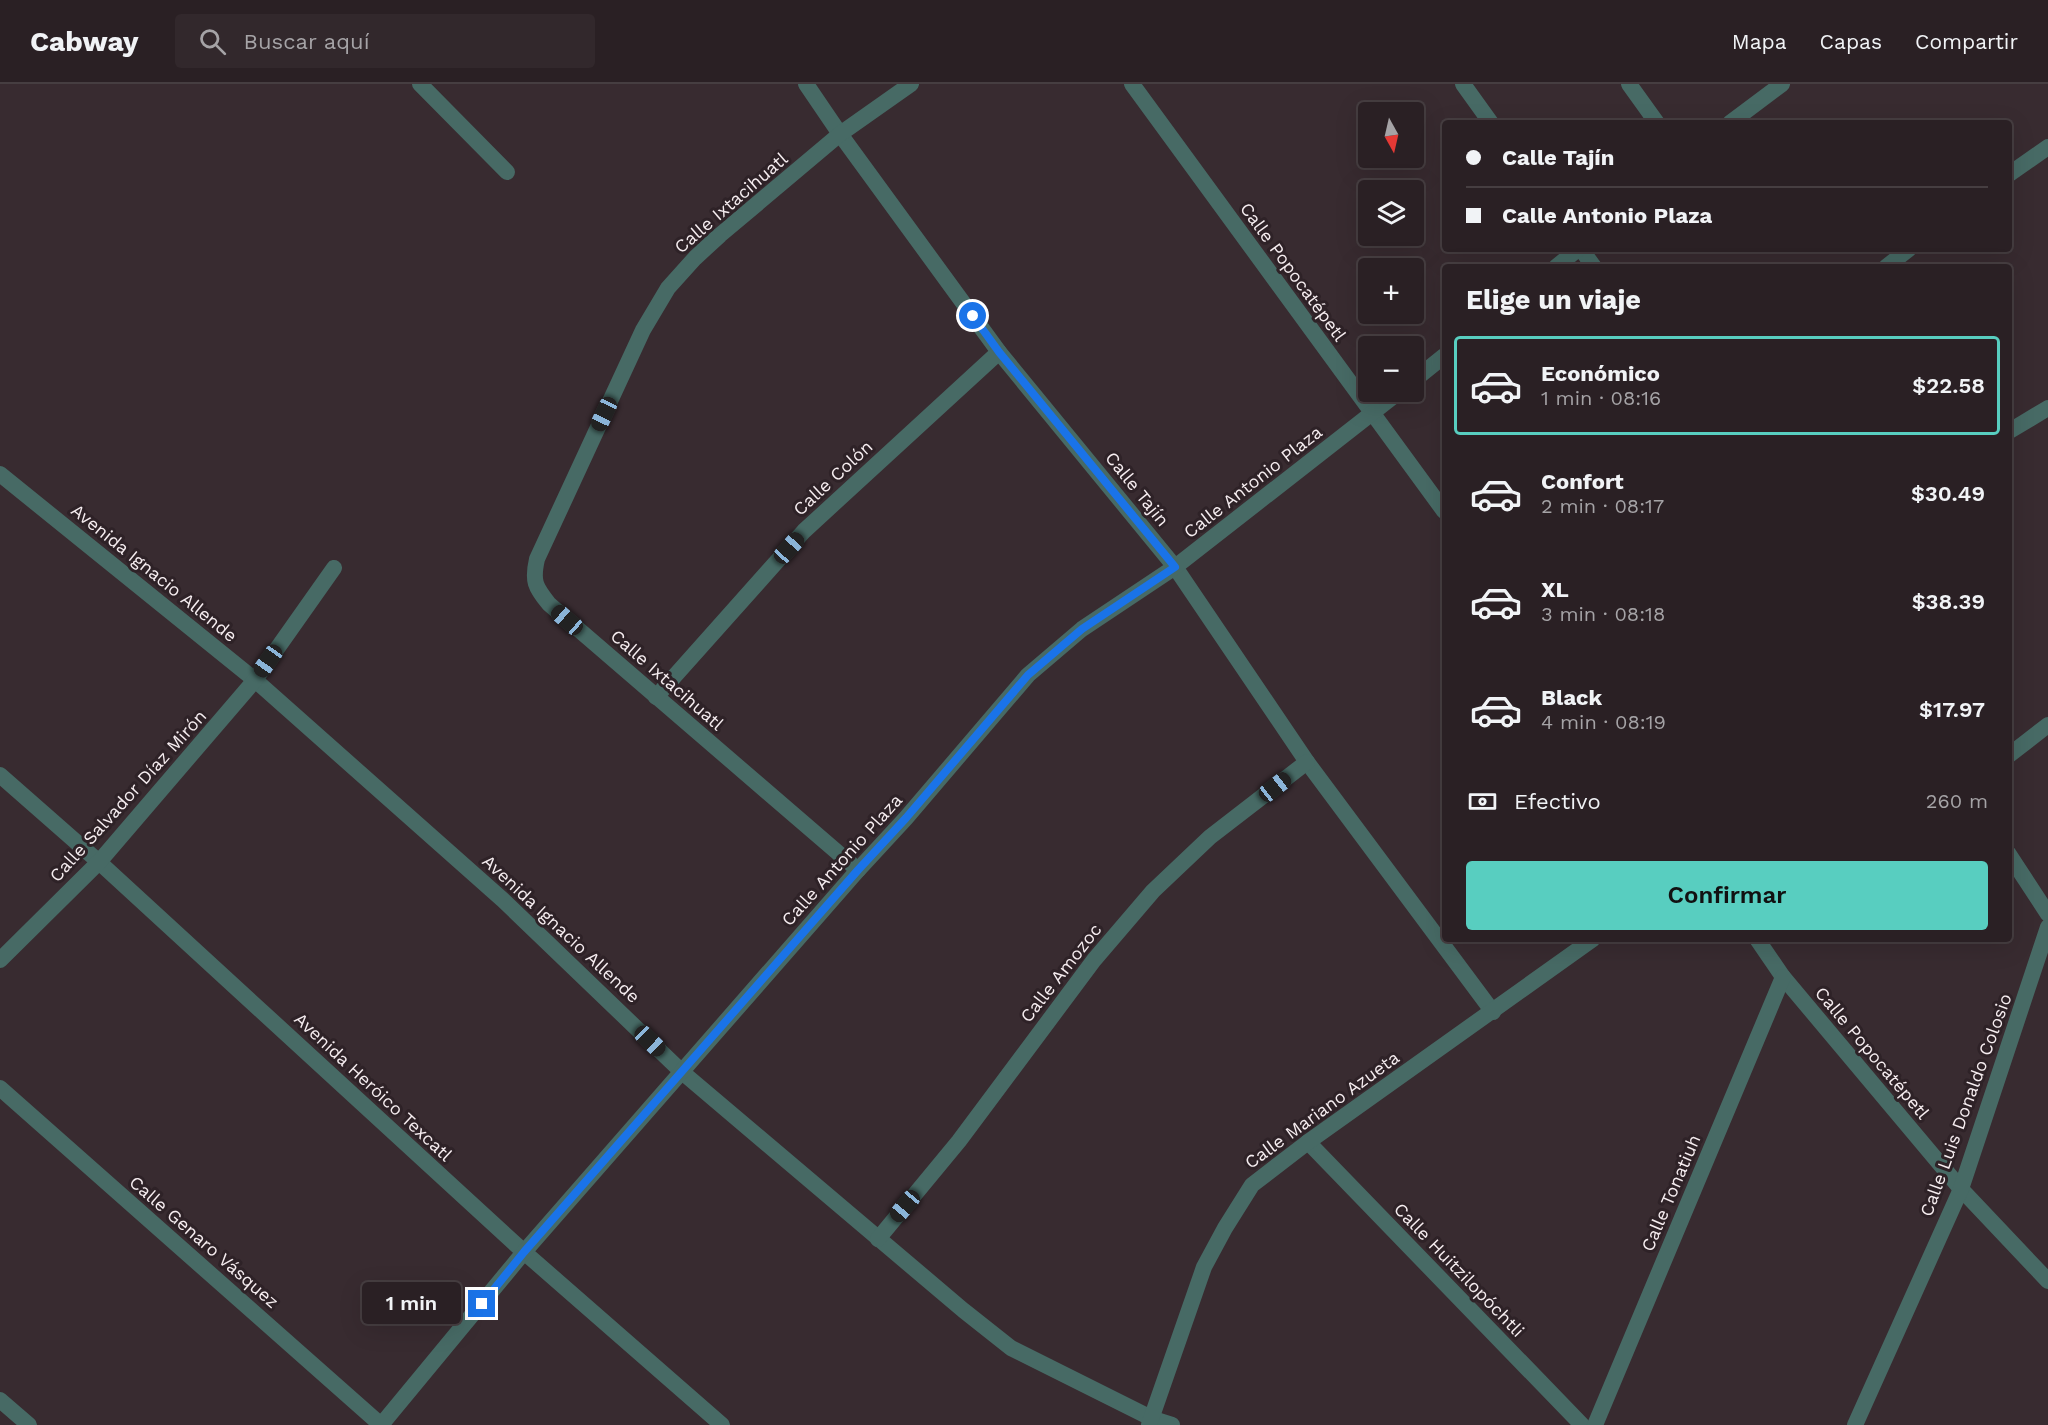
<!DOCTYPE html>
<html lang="es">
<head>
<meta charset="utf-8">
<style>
	body { margin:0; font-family:"Work Sans",sans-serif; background:#32282c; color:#f1f3f6; height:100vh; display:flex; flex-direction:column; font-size:22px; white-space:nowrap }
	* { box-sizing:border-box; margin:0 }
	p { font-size:20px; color:#a5a3a6 }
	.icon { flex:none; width:33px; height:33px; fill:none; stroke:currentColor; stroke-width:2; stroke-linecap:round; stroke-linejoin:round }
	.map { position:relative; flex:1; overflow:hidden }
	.drawer { position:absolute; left:1442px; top:180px; width:570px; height:678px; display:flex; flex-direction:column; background:#2a2024; border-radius:6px; box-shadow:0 6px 24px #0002,0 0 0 2px #463e41 }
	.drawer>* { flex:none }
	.top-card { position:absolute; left:1442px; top:36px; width:570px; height:132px; border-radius:6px; box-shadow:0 6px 24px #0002,0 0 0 2px #463e41; display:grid; align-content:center; height:132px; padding:0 24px; background:#2a2024 }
	.needle { width:39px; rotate:172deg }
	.controls { position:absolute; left:1358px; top:18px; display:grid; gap:12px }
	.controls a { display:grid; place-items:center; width:66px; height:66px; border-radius:6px; background:#2a2024; box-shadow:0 6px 24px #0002,0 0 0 2px #463e41; font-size:30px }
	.end { position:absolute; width:27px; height:27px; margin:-14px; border:8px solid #1a73e8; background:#fff; box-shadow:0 0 0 3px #fff }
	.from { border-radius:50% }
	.bubble { position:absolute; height:42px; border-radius:6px; background:#2a2024; box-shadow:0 6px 24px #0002,0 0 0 2px #463e41; font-size:20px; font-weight:600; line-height:42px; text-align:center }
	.car { position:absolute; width:18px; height:36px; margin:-18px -9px; border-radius:8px; box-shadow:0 0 4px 2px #0007; background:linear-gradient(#222 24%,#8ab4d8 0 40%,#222 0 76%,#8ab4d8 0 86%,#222 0) }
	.top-card b { display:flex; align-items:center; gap:21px; height:57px; font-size:22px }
	.top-card b+b { border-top:2px solid #463e41 }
	.top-card i { width:15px; height:15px; background:#f1f3f6 }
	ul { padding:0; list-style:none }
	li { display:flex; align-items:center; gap:18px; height:99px; margin:0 12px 9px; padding:0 12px; border:3px solid transparent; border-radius:6px }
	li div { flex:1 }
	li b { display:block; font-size:22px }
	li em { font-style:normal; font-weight:600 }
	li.selected { border-color:#58cec0 }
	li>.icon { width:54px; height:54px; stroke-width:1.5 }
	h2 { padding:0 24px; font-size:27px; line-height:72px }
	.pay { display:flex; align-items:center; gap:15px; height:66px; padding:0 24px; font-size:22px }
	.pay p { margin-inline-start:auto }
	.button { display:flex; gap:12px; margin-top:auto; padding:12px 24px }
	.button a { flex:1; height:69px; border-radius:6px; background:#58cec0; color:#111; font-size:24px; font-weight:600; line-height:69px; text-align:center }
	header { display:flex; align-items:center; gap:36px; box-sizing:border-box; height:84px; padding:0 30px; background:#2a2024; border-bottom:2px solid #463e41 }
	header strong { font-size:28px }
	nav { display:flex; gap:33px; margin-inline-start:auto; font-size:21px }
	.search { width:420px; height:54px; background:#32282c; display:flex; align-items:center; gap:15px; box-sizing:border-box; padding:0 21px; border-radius:6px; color:#a5a3a6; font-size:22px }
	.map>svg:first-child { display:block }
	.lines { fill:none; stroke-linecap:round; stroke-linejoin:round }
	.minor { stroke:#476a65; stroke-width:16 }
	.route { stroke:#1a73e8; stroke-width:8 }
	.labels { text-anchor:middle; stroke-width:6; stroke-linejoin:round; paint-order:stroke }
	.street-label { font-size:18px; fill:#f6edf0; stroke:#2e2227 }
</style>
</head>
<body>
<header>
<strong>Cabway</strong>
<div class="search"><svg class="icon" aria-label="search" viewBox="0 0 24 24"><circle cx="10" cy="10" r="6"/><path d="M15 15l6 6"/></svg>Buscar aquí</div>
<nav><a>Mapa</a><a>Capas</a><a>Compartir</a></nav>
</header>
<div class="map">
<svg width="2048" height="1341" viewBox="0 0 2048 1341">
	<rect width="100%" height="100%" fill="#382b30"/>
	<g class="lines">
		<g class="minor">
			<polyline points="420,0 507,88"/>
			<polyline points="806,0 840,50 999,268 1175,483 1307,678 1493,928"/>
			<polyline points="1132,0 1444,427"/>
			<polyline points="1463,0 1491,39"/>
			<polyline points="1629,0 1657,39"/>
			<polyline points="1730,39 1782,0"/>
			<polyline points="2008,91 2048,63"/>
			<polyline points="1581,165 1594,183"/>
			<polyline points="1556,183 1578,165"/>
			<polyline points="1886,183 1909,165"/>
			<polyline points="1413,297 1444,272"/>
			<polyline points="2008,348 2048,324"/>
			<polyline points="0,390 255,596 503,816 682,988 963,1226 1011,1264 1153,1335 1172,1341"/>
			<polyline points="656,613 804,447 999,268"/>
			<polyline points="2008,672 2048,641"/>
			<polyline points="0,691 99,778 524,1168 722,1341"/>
			<polyline points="2008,769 2048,830"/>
			<path d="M858 786 549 520C535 503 532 497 537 475L643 246 668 204 695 174 720 151 840 50 911 0"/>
			<polyline points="1757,855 1783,893 1961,1105 2048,1197"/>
			<polyline points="0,876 99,778 255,596 334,484"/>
			<polyline points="0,1004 381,1341 524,1168 858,786 906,734 1028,591 1082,545 1175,483 1399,308"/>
			<polyline points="1308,1058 1582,1341"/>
			<polyline points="878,1155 959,1057 1094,876 1153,807 1210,753 1307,678"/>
			<polyline points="0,1316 29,1341"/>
			<polyline points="1149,1341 1204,1183 1225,1144 1252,1101 1308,1058 1593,855"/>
			<polyline points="1595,1341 1783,893"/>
			<polyline points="1855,1341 1961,1105 2048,843"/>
		</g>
	</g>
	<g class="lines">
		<polyline class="route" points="482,1220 524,1168 858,786 906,734 1028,591 1082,545 1175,483 999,268 973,232"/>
	</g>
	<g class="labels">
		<g class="street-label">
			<text transform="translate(731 119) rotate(-41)" y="6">Calle Ixtacihuatl</text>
			<text transform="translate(1293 188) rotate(54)" y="6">Calle Popocatépetl</text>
			<text transform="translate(833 394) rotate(-43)" y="6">Calle Colón</text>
			<text transform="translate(1253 398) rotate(-38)" y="6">Calle Antonio Plaza</text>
			<text transform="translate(1137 405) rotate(51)" y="6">Calle Tajín</text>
			<text transform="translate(154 489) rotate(39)" y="6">Avenida Ignacio Allende</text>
			<text transform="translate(667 596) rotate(41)" y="6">Calle Ixtacihuatl</text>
			<text transform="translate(128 712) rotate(-48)" y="6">Calle Salvador Díaz Mirón</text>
			<text transform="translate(842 776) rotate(-48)" y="6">Calle Antonio Plaza</text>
			<text transform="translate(561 845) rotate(43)" y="6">Avenida Ignacio Allende</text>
			<text transform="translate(1061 889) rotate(-52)" y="6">Calle Amozoc</text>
			<text transform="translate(1872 969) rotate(50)" y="6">Calle Popocatépetl</text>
			<text transform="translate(373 1003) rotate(43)" y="6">Avenida Heróico Texcatl</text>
			<text transform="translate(1966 1021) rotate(-70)" y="6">Calle Luis Donaldo Colosio</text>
			<text transform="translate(1322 1026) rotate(-36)" y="6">Calle Mariano Azueta</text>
			<text transform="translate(1671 1109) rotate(-67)" y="6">Calle Tonatiuh</text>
			<text transform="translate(204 1158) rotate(41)" y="6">Calle Genaro Vásquez</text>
			<text transform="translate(1459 1186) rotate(46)" y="6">Calle Huitzilopóchtli</text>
		</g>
	</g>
</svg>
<div class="controls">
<a><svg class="needle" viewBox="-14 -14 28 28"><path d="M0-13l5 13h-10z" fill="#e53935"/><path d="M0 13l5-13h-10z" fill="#a5a3a6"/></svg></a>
<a><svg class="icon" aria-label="layers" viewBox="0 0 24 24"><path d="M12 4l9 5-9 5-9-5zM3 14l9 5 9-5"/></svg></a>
<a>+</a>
<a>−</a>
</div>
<i class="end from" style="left:973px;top:232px"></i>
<i class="end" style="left:482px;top:1220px"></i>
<div class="bubble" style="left:362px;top:1198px;width:99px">1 min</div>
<i class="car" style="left:604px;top:330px;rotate:205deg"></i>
<i class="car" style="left:789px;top:464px;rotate:42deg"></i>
<i class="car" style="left:567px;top:536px;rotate:311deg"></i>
<i class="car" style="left:268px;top:577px;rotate:215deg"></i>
<i class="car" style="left:1275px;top:703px;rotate:52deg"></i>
<i class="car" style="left:650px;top:957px;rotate:134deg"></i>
<i class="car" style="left:905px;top:1122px;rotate:220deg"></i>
<div class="top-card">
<b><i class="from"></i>Calle Tajín</b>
<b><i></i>Calle Antonio Plaza</b>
</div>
<section class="drawer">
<h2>Elige un viaje</h2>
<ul>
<li class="selected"><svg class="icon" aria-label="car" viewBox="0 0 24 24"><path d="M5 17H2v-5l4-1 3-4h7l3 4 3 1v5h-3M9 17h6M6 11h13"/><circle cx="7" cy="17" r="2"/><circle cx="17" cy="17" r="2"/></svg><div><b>Económico</b><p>1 min · 08:16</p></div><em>$22.58</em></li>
<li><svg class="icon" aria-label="car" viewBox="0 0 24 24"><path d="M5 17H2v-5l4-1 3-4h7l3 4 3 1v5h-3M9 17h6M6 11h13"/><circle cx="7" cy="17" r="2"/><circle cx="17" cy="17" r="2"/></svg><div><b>Confort</b><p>2 min · 08:17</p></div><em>$30.49</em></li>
<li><svg class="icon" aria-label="car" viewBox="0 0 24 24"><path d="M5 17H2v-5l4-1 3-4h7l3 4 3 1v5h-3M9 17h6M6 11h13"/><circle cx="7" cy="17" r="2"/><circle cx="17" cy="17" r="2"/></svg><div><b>XL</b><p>3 min · 08:18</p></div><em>$38.39</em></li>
<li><svg class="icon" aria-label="car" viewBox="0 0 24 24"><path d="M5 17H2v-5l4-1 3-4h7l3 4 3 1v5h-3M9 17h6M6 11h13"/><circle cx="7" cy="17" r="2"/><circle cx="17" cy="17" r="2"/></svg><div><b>Black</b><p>4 min · 08:19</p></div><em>$17.97</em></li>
</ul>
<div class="pay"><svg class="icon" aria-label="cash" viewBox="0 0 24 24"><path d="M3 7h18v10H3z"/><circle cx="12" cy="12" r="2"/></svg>Efectivo<p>260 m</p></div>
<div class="button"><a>Confirmar</a></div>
</section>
</div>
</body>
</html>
